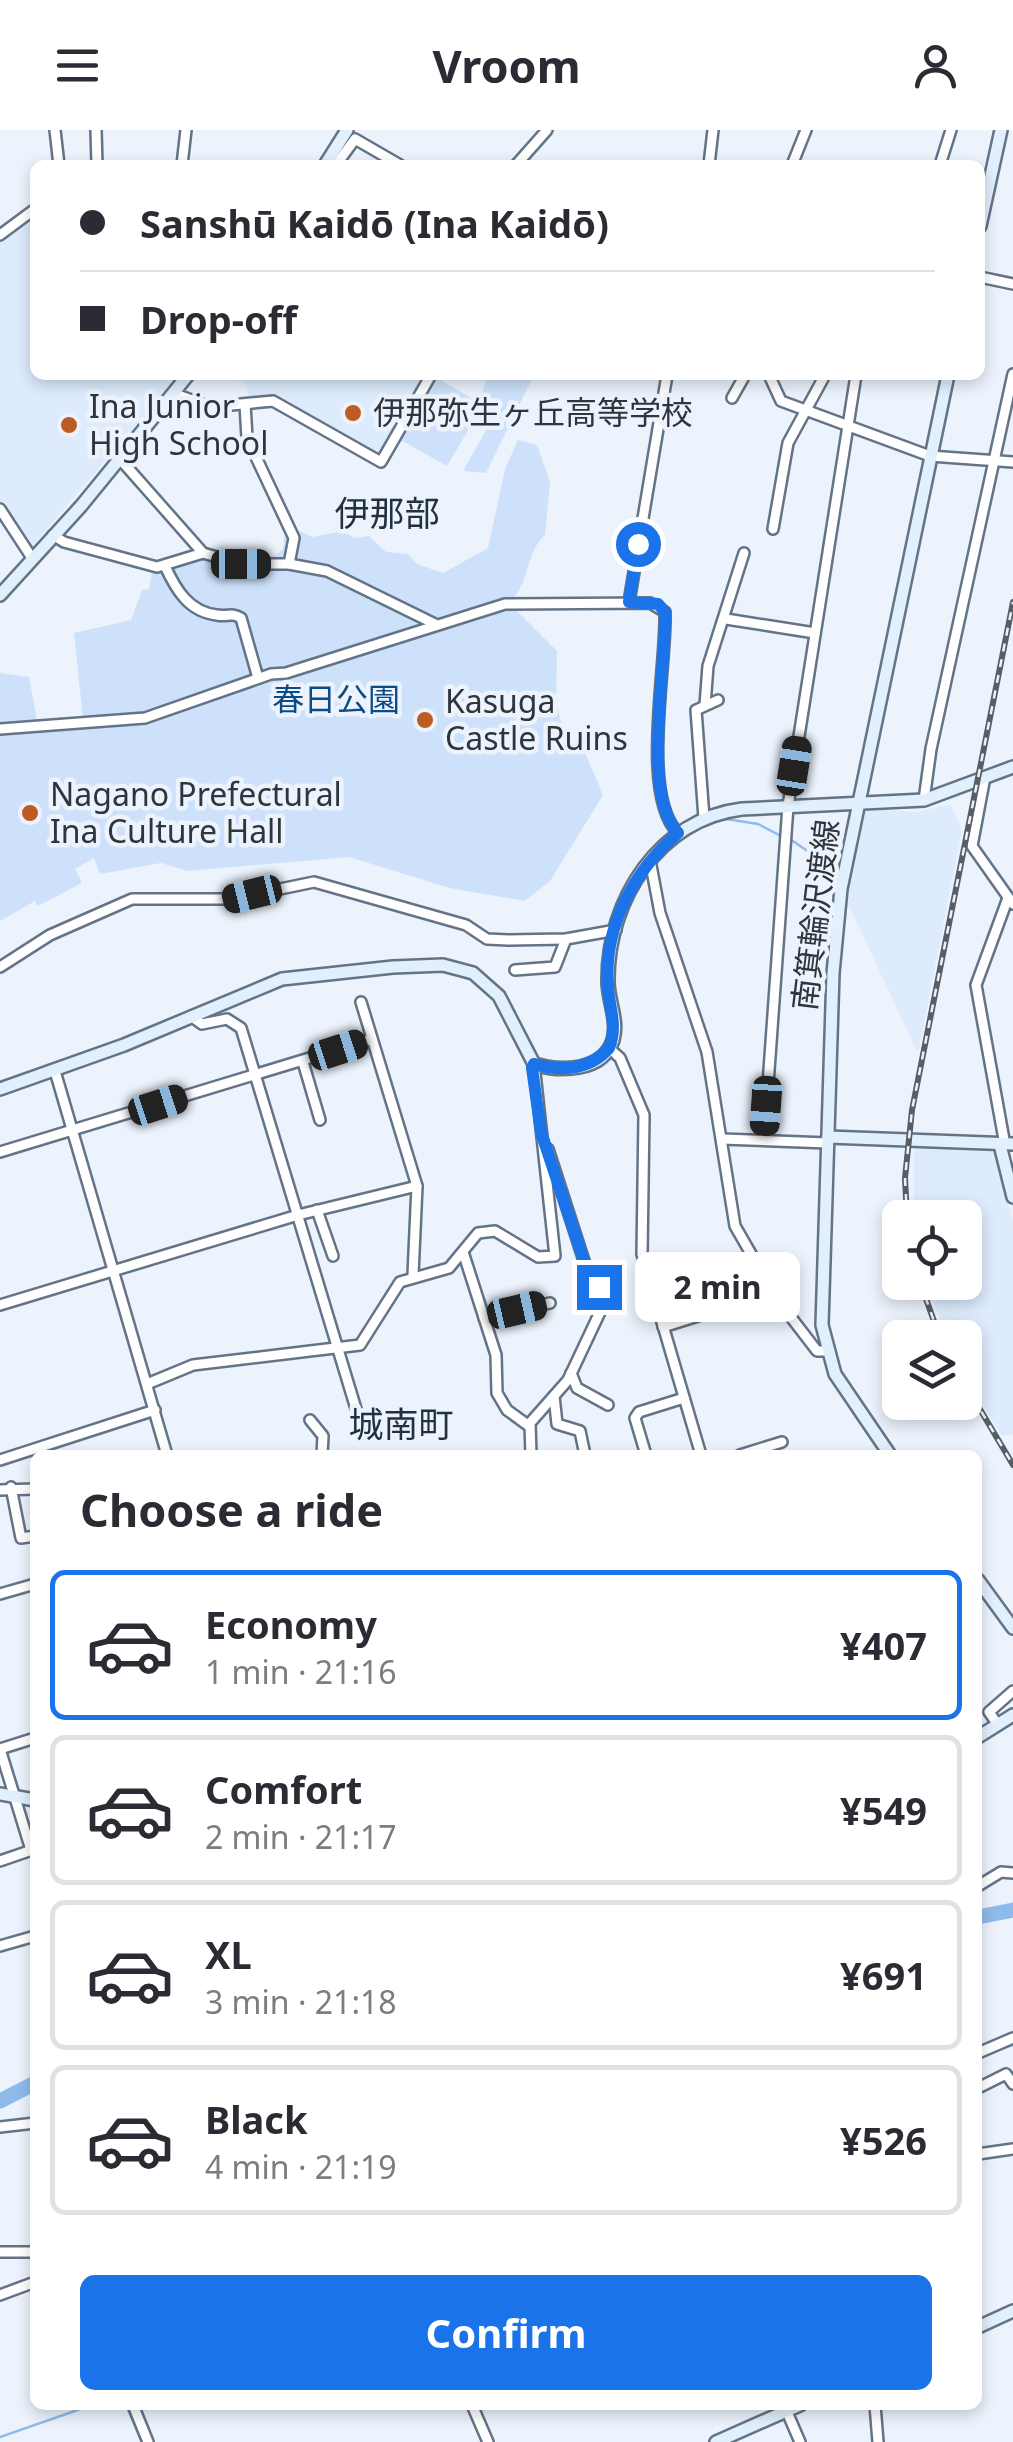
<!DOCTYPE html>
<html lang="en">
<head>
<meta charset="utf-8">
<style>
	body { margin:0; font-family:"Noto Sans","Noto Sans JP",sans-serif; background:#f2f2f3; color:#2b2b33; height:100vh; display:flex; flex-direction:column; font-size:38px; white-space:nowrap }
	* { box-sizing:border-box; margin:0 }
	p { font-size:32px; color:#7c7c81 }
	.icon { flex:none; width:55px; height:55px; fill:none; stroke:currentColor; stroke-width:2; stroke-linecap:round; stroke-linejoin:round }
	.map { position:relative; flex:1; overflow:hidden }
	.sheet { position:absolute; left:30px; top:1320px; width:952px; height:960px; display:flex; flex-direction:column; background:#fff; border-radius:15px; box-shadow:0 5px 15px #0003 }
	.sheet>* { flex:none }
	.guide { position:absolute; left:30px; top:30px; width:955px; height:220px; border-radius:15px; box-shadow:0 5px 15px #0003; display:grid; align-content:center; height:220px; padding:0 50px; background:#fff }
	.controls { position:absolute; left:882px; top:1070px; display:grid; gap:20px }
	.controls a { display:grid; place-items:center; width:100px; height:100px; border-radius:15px; background:#fff; box-shadow:0 5px 15px #0003; font-size:50px }
	.end { position:absolute; width:45px; height:45px; margin:-22px; border:12px solid #1a73e8; background:#fff; box-shadow:0 0 0 5px #fff }
	.from { border-radius:50% }
	.bubble { position:absolute; height:70px; border-radius:15px; background:#fff; box-shadow:0 5px 15px #0003; font-size:32px; font-weight:700; line-height:70px; text-align:center }
	.car { position:absolute; width:30px; height:60px; margin:-30px -15px; border-radius:12px; box-shadow:0 0 8px 2px #0007; background:linear-gradient(#222 24%,#8ab4d8 0 40%,#222 0 76%,#8ab4d8 0 86%,#222 0) }
	.guide b { display:flex; align-items:center; gap:35px; height:95px; font-size:38px }
	.guide b+b { border-top:2px solid #e1e1e2 }
	.guide i { width:25px; height:25px; background:#2b2b33 }
	ul { padding:0; list-style:none }
	li { display:flex; align-items:center; gap:30px; height:150px; margin:0 20px 15px; padding:0 30px; border:5px solid #e1e1e2; border-radius:15px }
	li div { flex:1 }
	li b { display:block; font-size:38px }
	li em { font-style:normal; font-weight:700 }
	li.active { border-color:#1a73e8 }
	li>.icon { width:90px; height:90px; stroke-width:1.5 }
	h2 { padding:0 50px; font-size:45px; line-height:120px }
	.button { display:flex; gap:20px; margin-top:auto; padding:20px 50px }
	.button a { flex:1; height:115px; border-radius:15px; background:#1a73e8; color:#fff; font-size:40px; font-weight:700; line-height:115px; text-align:center }
	header { display:flex; justify-content:space-between; align-items:center; height:130px; padding:0 50px; background:#fff; font-size:45px; font-weight:700 }
	.map>svg:first-child { display:block }
	.built { fill:#ddebfc }
	.green { fill:#cde2fa }
	.lines { fill:none; stroke-linecap:round; stroke-linejoin:round }
	.stream { stroke:#8fbbeb; stroke-width:2.5 }
	.river { stroke:#8fbbeb; stroke-width:15 }
	.street-casing { stroke:#647487; stroke-width:14 }
	.secondary-casing { stroke:#647487; stroke-width:16 }
	.street { stroke:#fff; stroke-width:9 }
	.secondary { stroke:#e2effc; stroke-width:11 }
	.rail-casing { stroke:#575e66; stroke-width:6 }
	.rail { stroke:#ecf3fc; stroke-width:2.5; stroke-dasharray:8; stroke-linecap:butt }
	.route { stroke:#1a73e8; stroke-width:12 }
	.poi-dot { fill:#be5b22; stroke:#ecf3fc; stroke-width:4 }
	.labels { text-anchor:middle; stroke-width:9; stroke-linejoin:round; paint-order:stroke }
	.poi-label { font-size:32px; fill:#2e353d; stroke:#ecf3fc; text-anchor:start }
	.park-label { font-size:32px; fill:#0c4c86; stroke:#ecf3fc }
	.street-label { font-size:32px; fill:#2e353d; stroke:#ecf3fc }
	.neighbourhood-label { font-size:35px; fill:#223141; stroke:#ecf3fc }
</style>
</head>
<body>
<header><svg class="icon" aria-label="menu" viewBox="0 0 24 24"><path d="M4 6h16M4 12h16M4 18h16"/></svg>Vroom<svg class="icon" aria-label="person" viewBox="0 0 24 24"><circle cx="12" cy="8" r="4"/><path d="M4 21q1-7 8-7t8 7"/></svg></header>
<div class="map">
<svg width="1013" height="2312" viewBox="0 0 1013 2312">
	<rect width="100%" height="100%" fill="#ecf3fc"/>
	<g class="built">
		<polygon points="35,82 35,245 171,245 174,250 31,418 0,373 0,107"/>
		<polygon points="226,245 428,245 386,319 376,325 278,270 249,272 247,255"/>
		<polygon points="950,674 962,700 918,923 848,774 849,764 864,683 869,679 918,682"/>
		<polygon points="914,1018 990,1020 995,1024 1013,1091 1013,1305 1001,1305 975,1262 965,1244 965,1208 947,1207 926,1153 965,1152 965,1088 914,1087"/>
	</g>
	<g class="green">
		<polygon points="474,245 534,245 486,343 463,341 498,279 481,265 486,251"/>
		<polygon points="437,248 483,275 447,336 401,310"/>
		<path d="M518 310 537 315 550 352 545 405C527 421 530 447 515 466V479L557 521 556 572 563 599 589 613 586 625 603 665 550 751 525 771 450 758 349 727 188 741 161 733 100 744 94 728 75 739 82 753 38 776 35 771 0 791V543L29 547 37 590 83 589 74 503 131 490 142 460 149 459 154 432 197 421 225 427 232 443 240 447 253 437 250 429 275 426 283 419 284 407 298 400 312 407 344 401 354 408 369 406 386 422 408 424 417 434 443 443 488 418 505 339Z"/>
	</g>
	<g class="lines">
		<g class="stream">
			<polyline points="726,689 758,694 781,706"/>
			<polyline points="790,709 819,729 831,753"/>
			<polyline points="994,1921 1013,1915"/>
			<polyline points="126,2275 142,2312"/>
			<polyline points="0,2307 92,2275"/>
		</g>
		<g class="river">
			<polyline points="978,1787 1013,1780"/>
			<polyline points="0,1971 35,1953"/>
		</g>
		<g class="street-casing">
			<g id="street">
				<polyline points="55,0 59,35"/>
				<polyline points="96,0 97,35"/>
				<polyline points="182,35 186,0"/>
				<polyline points="336,35 355,9 400,35"/>
				<polyline points="516,35 547,0"/>
				<polyline points="709,35 713,0"/>
				<polyline points="792,35 806,0"/>
				<polyline points="940,35 951,0"/>
				<polyline points="0,105 35,79"/>
				<polyline points="980,147 1013,154"/>
				<polyline points="769,245 781,271 930,326 1013,332"/>
				<polyline points="173,263 210,277 273,271 381,332 431,245"/>
				<polyline points="732,268 745,245"/>
				<polyline points="245,274 247,308 294,408 289,434"/>
				<polyline points="120,329 203,423 241,434 289,434 327,441 435,494"/>
				<polyline points="0,379 32,428"/>
				<polyline points="773,399 788,313 825,245"/>
				<polyline points="53,405 64,412 157,437 203,423"/>
				<path d="M165 436C176 460 189 482 217 485 228 487 231 482 241 488L258 548"/>
				<polyline points="629,472 667,245"/>
				<polyline points="726,489 815,503"/>
				<polyline points="705,575 708,536 744,423"/>
				<path d="M0 599 145 588 271 544 286 543 505 474 650 473 665 482C667 535 640 665 678 703"/>
				<polyline points="985,647 972,716 1013,774"/>
				<polyline points="924,670 931,619 1013,244"/>
				<polyline points="704,688 696,580 718,570"/>
				<polyline points="650,730 660,783 707,922 735,1096 777,1169 817,1221 826,1221"/>
				<polyline points="0,837 50,805 132,769 232,769 314,752 466,795 487,809 508,810 566,809 616,800"/>
				<polyline points="515,840 555,837 566,809"/>
				<polyline points="361,872 417,1056 413,1145"/>
				<polyline points="191,886 202,894 227,889 241,898 363,1302"/>
				<polyline points="609,918 620,928 644,985 642,1124 701,1325"/>
				<polyline points="303,932 320,990"/>
				<polyline points="55,941 167,1325"/>
				<polyline points="722,1009 828,1013"/>
				<polyline points="764,1010 788,676 856,245"/>
				<polyline points="1005,1015 976,855 1008,768"/>
				<polyline points="0,1022 372,909"/>
				<polyline points="317,1080 333,1126"/>
				<polyline points="464,1125 496,1225 497,1263 507,1280 529,1296"/>
				<polyline points="0,1175 298,1085 417,1056"/>
				<polyline points="484,1188 550,1173"/>
				<polyline points="663,1197 717,1180"/>
				<polyline points="571,1243 577,1258 608,1275"/>
				<polyline points="147,1254 193,1235 360,1215 400,1152 449,1138 478,1103 495,1101 538,1127 555,1126 534,934"/>
				<polyline points="554,1266 557,1294 580,1301 585,1325"/>
				<polyline points="310,1290 323,1306 322,1325"/>
				<polyline points="531,1325 530,1293 568,1250 601,1180 599,1157 586,1137 548,1019"/>
				<polyline points="646,1325 635,1288 639,1282 684,1268"/>
				<polyline points="740,1325 782,1312"/>
				<polyline points="0,1330 155,1280"/>
				<polyline points="11,1357 21,1408 35,1406"/>
				<polyline points="0,1360 35,1359"/>
				<polyline points="0,1464 35,1454"/>
				<polyline points="998,1595 989,1582 1013,1561"/>
				<polyline points="0,1619 31,1720"/>
				<polyline points="0,1619 35,1608"/>
				<polyline points="0,1731 32,1720"/>
				<polyline points="978,1756 1001,1742 1013,1743"/>
				<polyline points="0,1816 35,1806"/>
				<polyline points="978,1923 1013,1908"/>
				<polyline points="978,1958 1006,1944 1013,1954"/>
				<polyline points="0,1997 35,1993"/>
				<polyline points="978,2024 1013,2019"/>
				<polyline points="0,2122 35,2122"/>
				<polyline points="0,2165 35,2152"/>
				<polyline points="133,2275 148,2312"/>
				<polyline points="472,2275 488,2312"/>
				<polyline points="784,2275 800,2312"/>
				<polyline points="875,2275 878,2312"/>
			</g>
		</g>
		<g class="secondary-casing">
			<g id="secondary">
				<polyline points="325,35 347,0"/>
				<polyline points="980,96 1001,0"/>
				<polyline points="0,465 81,376 188,245"/>
				<path d="M0 959 124 915 282 849 393 837 443 835 473 843 499 866 534 934C560 942 603 942 613 910 619 890 607 869 608 849 608 770 659 689 742 679L924 670 1013 637"/>
				<polyline points="828,1007 1013,1014"/>
				<polyline points="1000,1015 1013,1067"/>
				<polyline points="890,1325 835,1244 822,1195 833,843 841,759 948,245"/>
				<polyline points="978,1450 1013,1498"/>
				<polyline points="978,1607 1013,1585"/>
				<polyline points="0,1664 35,1670"/>
				<polyline points="978,2197 1013,2181"/>
				<polyline points="716,2312 800,2275"/>
			</g>
		</g>
		<use href="#street" class="street"/>
		<use href="#secondary" class="secondary"/>
		<g class="rail-casing">
			<g id="rail">
				<polyline points="907,1088 905,1048 912,980 1013,472"/>
				<polyline points="920,1152 940,1208"/>
				<polyline points="965,1254 1013,1335"/>
			</g>
		</g>
		<use href="#rail" class="rail"/>
	</g>
	<g class="lines">
		<path class="route" d="M599 1157 586 1137 541 1002 532 938 534 934C561 942 590 940 609 918 618 896 609 878 608 856 603 796 635 740 678 703 641 665 667 535 665 482L658 474 629 472 638 414"/>
	</g>
	<g class="poi-dot">
		<circle cx="353" cy="283" r="10"/>
		<circle cx="69" cy="295" r="10"/>
		<circle cx="425" cy="590" r="10"/>
		<circle cx="30" cy="683" r="10"/>
	</g>
	<g class="labels">
		<g class="poi-label">
			<text x="89" y="288">Ina Junior<tspan x="89" dy="37">High School</tspan></text>
			<text x="373" y="294">伊那弥生ヶ丘高等学校</text>
			<text x="445" y="583">Kasuga<tspan x="445" dy="37">Castle Ruins</tspan></text>
			<text x="50" y="676">Nagano Prefectural<tspan x="50" dy="37">Ina Culture Hall</tspan></text>
		</g>
		<g class="park-label">
			<text x="336" y="581">春日公園</text>
		</g>
		<g class="street-label">
			<text transform="translate(816 785) rotate(-83)" y="11">南箕輪沢渡線</text>
		</g>
		<g class="neighbourhood-label">
			<text x="387" y="396">伊那部</text>
			<text x="401" y="1307">城南町</text>
		</g>
	</g>
</svg>
<div class="controls">
<a><svg class="icon" aria-label="locate" viewBox="0 0 24 24"><circle cx="12" cy="12" r="6"/><path d="M12 2v4M12 18v4M2 12h4M18 12h4"/></svg></a>
<a><svg class="icon" aria-label="layers" viewBox="0 0 24 24"><path d="M12 4l9 5-9 5-9-5zM3 14l9 5 9-5"/></svg></a>
</div>
<i class="end from" style="left:638px;top:414px"></i>
<i class="end" style="left:599px;top:1157px"></i>
<div class="bubble" style="left:635px;top:1122px;width:165px">2 min</div>
<i class="car" style="left:241px;top:434px;rotate:90deg"></i>
<i class="car" style="left:794px;top:636px;rotate:9deg"></i>
<i class="car" style="left:252px;top:764px;rotate:256deg"></i>
<i class="car" style="left:338px;top:920px;rotate:72deg"></i>
<i class="car" style="left:158px;top:975px;rotate:72deg"></i>
<i class="car" style="left:766px;top:976px;rotate:184deg"></i>
<i class="car" style="left:517px;top:1180px;rotate:77deg"></i>
<div class="guide">
<b><i class="from"></i>Sanshū Kaidō (Ina Kaidō)</b>
<b><i></i>Drop-off</b>
</div>
<section class="sheet">
<h2>Choose a ride</h2>
<ul>
<li class="active"><svg class="icon" aria-label="car" viewBox="0 0 24 24"><path d="M5 17H2v-5l4-1 3-4h7l3 4 3 1v5h-3M9 17h6M6 11h13"/><circle cx="7" cy="17" r="2"/><circle cx="17" cy="17" r="2"/></svg><div><b>Economy</b><p>1 min · 21:16</p></div><em>¥407</em></li>
<li><svg class="icon" aria-label="car" viewBox="0 0 24 24"><path d="M5 17H2v-5l4-1 3-4h7l3 4 3 1v5h-3M9 17h6M6 11h13"/><circle cx="7" cy="17" r="2"/><circle cx="17" cy="17" r="2"/></svg><div><b>Comfort</b><p>2 min · 21:17</p></div><em>¥549</em></li>
<li><svg class="icon" aria-label="car" viewBox="0 0 24 24"><path d="M5 17H2v-5l4-1 3-4h7l3 4 3 1v5h-3M9 17h6M6 11h13"/><circle cx="7" cy="17" r="2"/><circle cx="17" cy="17" r="2"/></svg><div><b>XL</b><p>3 min · 21:18</p></div><em>¥691</em></li>
<li><svg class="icon" aria-label="car" viewBox="0 0 24 24"><path d="M5 17H2v-5l4-1 3-4h7l3 4 3 1v5h-3M9 17h6M6 11h13"/><circle cx="7" cy="17" r="2"/><circle cx="17" cy="17" r="2"/></svg><div><b>Black</b><p>4 min · 21:19</p></div><em>¥526</em></li>
</ul>
<div class="button"><a>Confirm</a></div>
</section>
</div>
</body>
</html>
